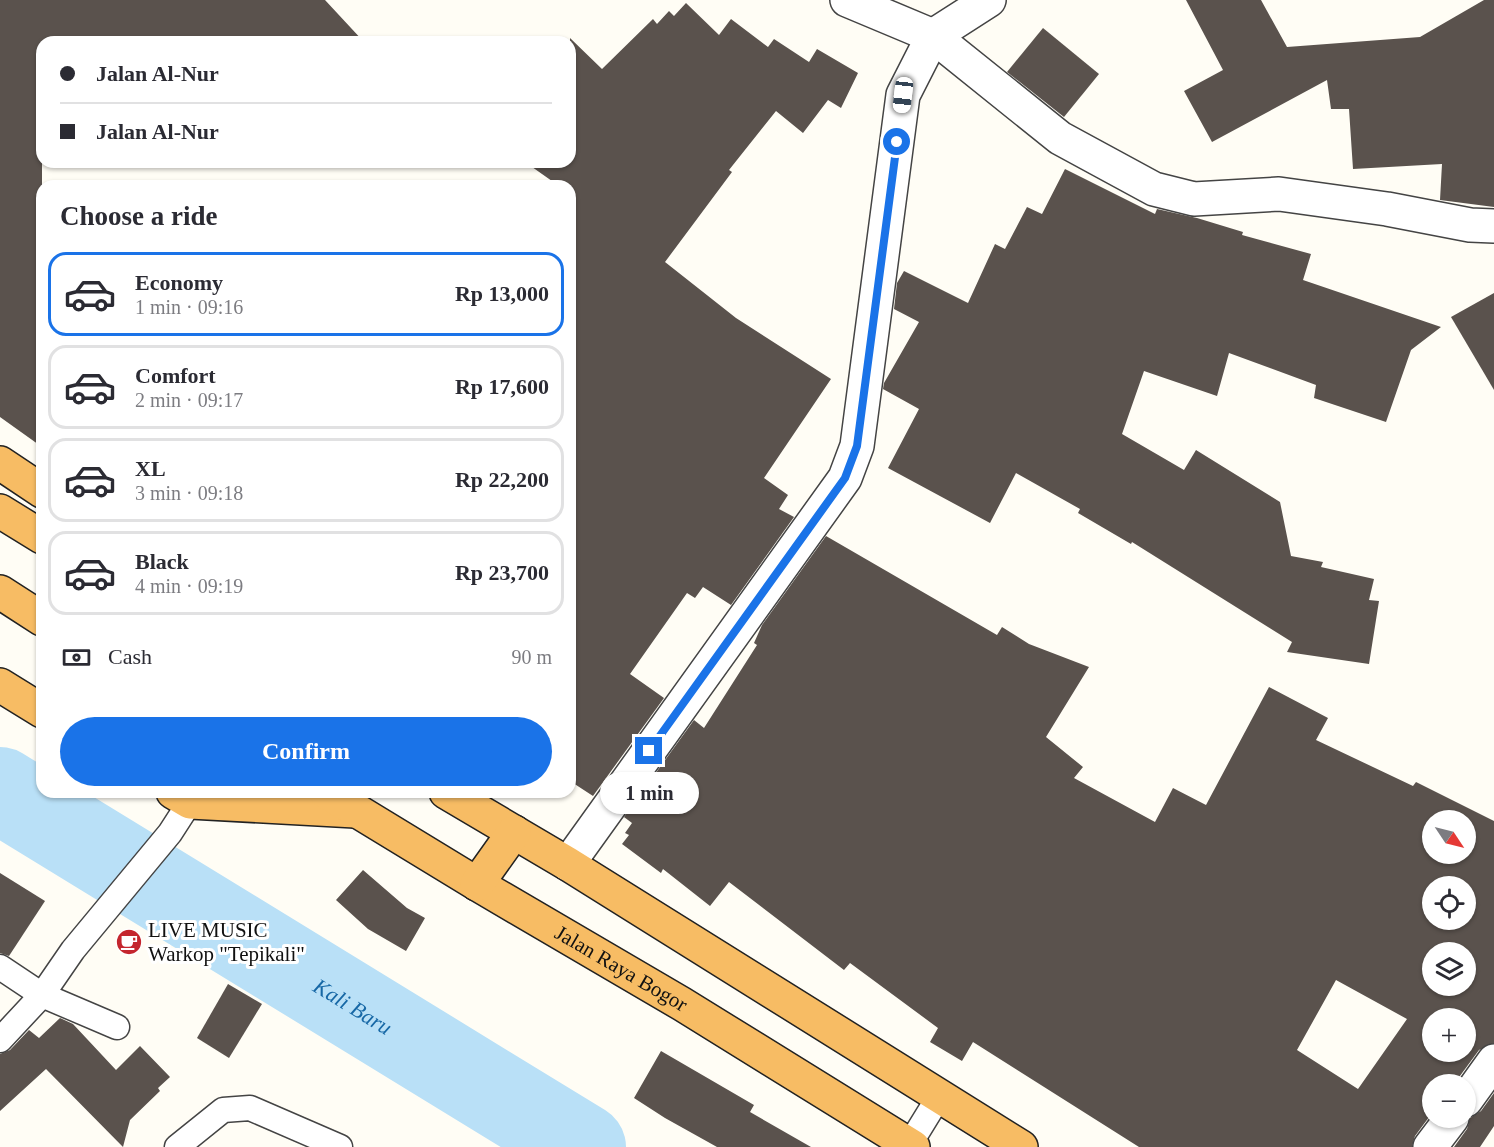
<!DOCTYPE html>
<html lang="en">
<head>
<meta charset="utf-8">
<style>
	body { margin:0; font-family:"Times New Roman",serif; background:#f2f2f3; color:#2b2b33; height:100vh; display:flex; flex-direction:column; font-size:22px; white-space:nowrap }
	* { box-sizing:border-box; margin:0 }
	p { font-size:20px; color:#7c7c81 }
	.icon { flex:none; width:33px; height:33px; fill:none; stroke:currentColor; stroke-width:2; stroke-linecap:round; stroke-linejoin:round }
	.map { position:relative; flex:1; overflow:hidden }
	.panel { position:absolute; left:36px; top:180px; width:540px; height:618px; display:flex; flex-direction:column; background:#fff; border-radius:18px; box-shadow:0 2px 4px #0004 }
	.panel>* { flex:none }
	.guide { position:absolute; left:36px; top:36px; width:540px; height:132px; border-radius:18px; box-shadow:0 2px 4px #0004; display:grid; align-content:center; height:132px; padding:0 24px; background:#fff }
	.needle { width:39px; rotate:125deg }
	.fabs { position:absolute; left:1422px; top:810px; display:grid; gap:12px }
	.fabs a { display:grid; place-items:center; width:54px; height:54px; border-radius:50%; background:#fff; box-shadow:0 2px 4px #0004; font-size:30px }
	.end { position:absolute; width:27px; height:27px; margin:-14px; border:8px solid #1a73e8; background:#fff; box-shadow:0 0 0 3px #fff }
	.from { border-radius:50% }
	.bubble { position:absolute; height:42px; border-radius:21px; background:#fff; box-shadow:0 2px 4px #0004; font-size:20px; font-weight:700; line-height:42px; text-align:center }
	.car { position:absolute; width:18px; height:36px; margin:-18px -9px; border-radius:8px; box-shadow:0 0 4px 2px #0007; background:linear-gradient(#fff 24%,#345 0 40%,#fff 0 76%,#345 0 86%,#fff 0) }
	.guide b { display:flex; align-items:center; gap:21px; height:57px; font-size:22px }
	.guide b+b { border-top:2px solid #e1e1e2 }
	.guide i { width:15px; height:15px; background:#2b2b33 }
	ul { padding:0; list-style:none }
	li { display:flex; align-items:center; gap:18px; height:84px; margin:0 12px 9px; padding:0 12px; border:3px solid #e1e1e2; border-radius:18px }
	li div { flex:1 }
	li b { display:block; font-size:22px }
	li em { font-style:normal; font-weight:700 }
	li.active { border-color:#1a73e8 }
	li>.icon { width:54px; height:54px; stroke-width:1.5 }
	h2 { padding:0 24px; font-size:27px; line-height:72px }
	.pay { display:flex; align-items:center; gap:15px; height:66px; padding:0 24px; font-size:22px }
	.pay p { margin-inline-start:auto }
	.action { display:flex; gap:12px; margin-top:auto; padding:12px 24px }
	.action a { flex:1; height:69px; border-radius:36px; background:#1a73e8; color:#fff; font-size:24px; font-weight:700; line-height:69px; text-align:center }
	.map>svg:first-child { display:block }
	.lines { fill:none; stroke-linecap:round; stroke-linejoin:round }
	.river { stroke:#b9e0f7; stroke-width:86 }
	.building { fill:#5a524d; fill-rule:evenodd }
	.service-casing { stroke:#444; stroke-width:27 }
	.minor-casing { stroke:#444; stroke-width:36 }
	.trunk-casing { stroke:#222; stroke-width:36 }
	.service { stroke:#fff; stroke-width:24 }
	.minor { stroke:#fff; stroke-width:33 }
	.trunk { stroke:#f7bc64; stroke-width:33 }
	.route { stroke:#1a73e8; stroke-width:8 }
	.labels { text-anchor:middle; stroke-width:6; stroke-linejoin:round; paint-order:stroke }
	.poi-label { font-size:21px; fill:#111; stroke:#fff; text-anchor:start }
	.street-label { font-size:21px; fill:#111; stroke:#fff }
	.water-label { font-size:22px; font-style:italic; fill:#1768a6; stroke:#fff }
</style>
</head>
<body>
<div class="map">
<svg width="1494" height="1147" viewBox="0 0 1494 1147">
	<rect width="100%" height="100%" fill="#fffdf5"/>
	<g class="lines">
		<path class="river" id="s1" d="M0 790 583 1147"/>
	</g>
	<g class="building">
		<polygon points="0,0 325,0 364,42 42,42 42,447 0,417"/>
		<polygon points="1186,0 1261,0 1287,47 1420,37 1484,0 1494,0 1494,207 1440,200 1442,164 1353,169 1349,109 1331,109 1327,80 1212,142 1184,91 1223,70"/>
		<polygon points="686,3 719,35 731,19 768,47 774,39 809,62 817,49 858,73 841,108 828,100 803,133 776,111 729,170 732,172 665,262 736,318 831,379 764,478 788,495 779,509 794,517 731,605 703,587 695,598 687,593 630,674 664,698 593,796 570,781 570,186 559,186 525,162 570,162 570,38 602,69 653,19 657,24 669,11 674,16"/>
		<polygon points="1043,28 1099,74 1064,117 1007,72"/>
		<polygon points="1065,169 1155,214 1157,209 1197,218 1243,232 1242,235 1311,254 1303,280 1441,327 1411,350 1386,422 1314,398 1316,385 1229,353 1217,396 1144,371 1122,434 1184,470 1196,450 1280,502 1291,556 1323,562 1321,567 1374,579 1369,600 1379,601 1369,664 1287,652 1292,642 1132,542 1131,544 1078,513 1080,509 1016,473 990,523 888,468 919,409 883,389 884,383 919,322 894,309 897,283 904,271 968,303 995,244 1005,249 1027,207 1042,214"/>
		<polygon points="1494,293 1494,390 1451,317"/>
		<path d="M826 536 997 635 1002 627 1029 644 1089 667 1046 737 1083 767 1074 778 1155 822 1173 788 1206 805 1269 687 1328 718 1316 740 1413 786 1416 782 1494 821V1043L1479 1050 1454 1084H1432V1113L1415 1136 1412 1147H1139L973 1042 962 1061 930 1042 938 1028 850 963 844 970 729 882 710 906 663 869 661 873 622 844 629 835 625 833 632 823 624 817 694 720 704 728 757 645 754 643 762 625ZM1432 820H1466V854H1432ZM1432 886H1466V920H1432ZM1432 952H1466V986H1432ZM1336 980 1407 1019 1358 1089 1297 1050ZM1432 1018H1466V1052H1432Z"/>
		<polygon points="363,870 407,908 425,918 406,951 368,929 336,900"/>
		<polygon points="0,873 45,901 9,956 0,953"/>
		<polygon points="228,984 262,1004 229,1058 197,1038"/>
		<polygon points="60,1018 73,1024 116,1070 140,1046 170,1077 158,1088 160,1091 130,1120 123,1147 46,1069 0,1111 0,1054 10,1050 29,1030 39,1038"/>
		<polygon points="661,1051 754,1105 750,1112 811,1147 717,1147 665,1118 634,1098"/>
		<polygon points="1494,1093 1494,1126 1480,1147 1454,1147 1467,1129 1470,1118 1481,1111"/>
	</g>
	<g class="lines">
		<g class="service-casing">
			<g id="service">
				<polyline points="0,967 42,995 117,1027"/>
				<polyline points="0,1040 42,995 73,950 170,833 190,802"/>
				<polyline points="177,1147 223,1110 250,1108 340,1147"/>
				<polyline points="908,1147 940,1095"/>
			</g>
		</g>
		<g class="minor-casing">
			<g id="minor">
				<polyline points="847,0 933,36 1060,138 1154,189 1194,199 1279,194 1387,209 1470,225 1494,226"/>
				<polyline points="568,864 845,478 857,446 903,95 933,36 989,0"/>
				<polyline points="1466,1100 1494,1061"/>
				<polyline points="1430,1147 1452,1118"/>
			</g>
		</g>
		<g class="trunk-casing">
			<g id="trunk">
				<polyline points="0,463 42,491"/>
				<polyline points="0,511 42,537"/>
				<polyline points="0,592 42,619"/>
				<polyline points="0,685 42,711"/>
				<polyline points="173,792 190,802 355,811"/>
				<path id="s2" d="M326 792 477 884 682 1004 913 1147"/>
				<polyline points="446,792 568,864 1021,1147"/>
				<polyline points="477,884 514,832"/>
			</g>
		</g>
		<use href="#service" class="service"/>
		<use href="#minor" class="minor"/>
		<use href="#trunk" class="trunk"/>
	</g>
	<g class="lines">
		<polyline class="route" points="649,751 845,478 857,446 897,142"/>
	</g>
	<defs>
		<g id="cafe-disc" transform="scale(1.35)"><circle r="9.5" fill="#c4262e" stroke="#fff"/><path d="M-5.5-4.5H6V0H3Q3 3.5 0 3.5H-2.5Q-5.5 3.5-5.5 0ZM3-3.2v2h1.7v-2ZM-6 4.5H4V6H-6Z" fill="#fff"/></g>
	</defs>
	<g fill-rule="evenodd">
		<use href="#cafe-disc" x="129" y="942"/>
	</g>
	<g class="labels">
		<g class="poi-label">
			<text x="148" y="937">LIVE MUSIC<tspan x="148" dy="24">Warkop "Tepikali"</tspan></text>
		</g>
		<g class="street-label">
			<text dy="7" stroke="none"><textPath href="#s2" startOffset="344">Jalan Raya Bogor</textPath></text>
		</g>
		<g class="water-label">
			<text dy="8" stroke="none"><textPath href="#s1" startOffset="414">Kali Baru</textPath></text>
		</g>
	</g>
</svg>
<div class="fabs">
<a><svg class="needle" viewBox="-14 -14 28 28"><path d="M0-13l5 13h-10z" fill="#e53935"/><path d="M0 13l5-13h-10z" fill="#7c7c81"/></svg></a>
<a><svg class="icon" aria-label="locate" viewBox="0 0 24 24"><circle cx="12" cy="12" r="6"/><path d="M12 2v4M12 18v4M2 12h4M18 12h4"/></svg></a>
<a><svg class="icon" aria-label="layers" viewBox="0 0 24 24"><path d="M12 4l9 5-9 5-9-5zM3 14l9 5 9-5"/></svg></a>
<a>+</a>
<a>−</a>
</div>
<i class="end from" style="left:897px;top:142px"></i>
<i class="end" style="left:649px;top:751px"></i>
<div class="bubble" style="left:600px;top:772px;width:99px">1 min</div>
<i class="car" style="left:903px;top:95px;rotate:187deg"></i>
<div class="guide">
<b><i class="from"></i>Jalan Al-Nur</b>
<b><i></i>Jalan Al-Nur</b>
</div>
<section class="panel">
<h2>Choose a ride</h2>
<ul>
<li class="active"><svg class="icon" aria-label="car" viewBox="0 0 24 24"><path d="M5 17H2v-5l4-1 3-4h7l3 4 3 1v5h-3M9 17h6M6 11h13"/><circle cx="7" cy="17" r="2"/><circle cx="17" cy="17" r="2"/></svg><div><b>Economy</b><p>1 min · 09:16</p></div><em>Rp 13,000</em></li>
<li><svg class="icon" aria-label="car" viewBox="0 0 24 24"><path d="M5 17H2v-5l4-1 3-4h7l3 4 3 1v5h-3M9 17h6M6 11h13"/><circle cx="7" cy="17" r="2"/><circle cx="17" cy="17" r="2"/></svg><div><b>Comfort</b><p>2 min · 09:17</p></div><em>Rp 17,600</em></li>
<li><svg class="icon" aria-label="car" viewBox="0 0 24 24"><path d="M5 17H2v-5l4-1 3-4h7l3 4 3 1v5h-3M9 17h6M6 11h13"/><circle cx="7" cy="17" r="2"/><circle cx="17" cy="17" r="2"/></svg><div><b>XL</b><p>3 min · 09:18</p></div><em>Rp 22,200</em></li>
<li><svg class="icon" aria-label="car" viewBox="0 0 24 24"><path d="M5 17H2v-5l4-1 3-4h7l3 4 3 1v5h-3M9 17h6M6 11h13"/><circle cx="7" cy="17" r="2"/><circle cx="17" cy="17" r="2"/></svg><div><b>Black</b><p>4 min · 09:19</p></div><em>Rp 23,700</em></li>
</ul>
<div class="pay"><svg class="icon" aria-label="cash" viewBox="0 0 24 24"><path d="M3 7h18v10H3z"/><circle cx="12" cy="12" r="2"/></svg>Cash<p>90 m</p></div>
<div class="action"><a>Confirm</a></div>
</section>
</div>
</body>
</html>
